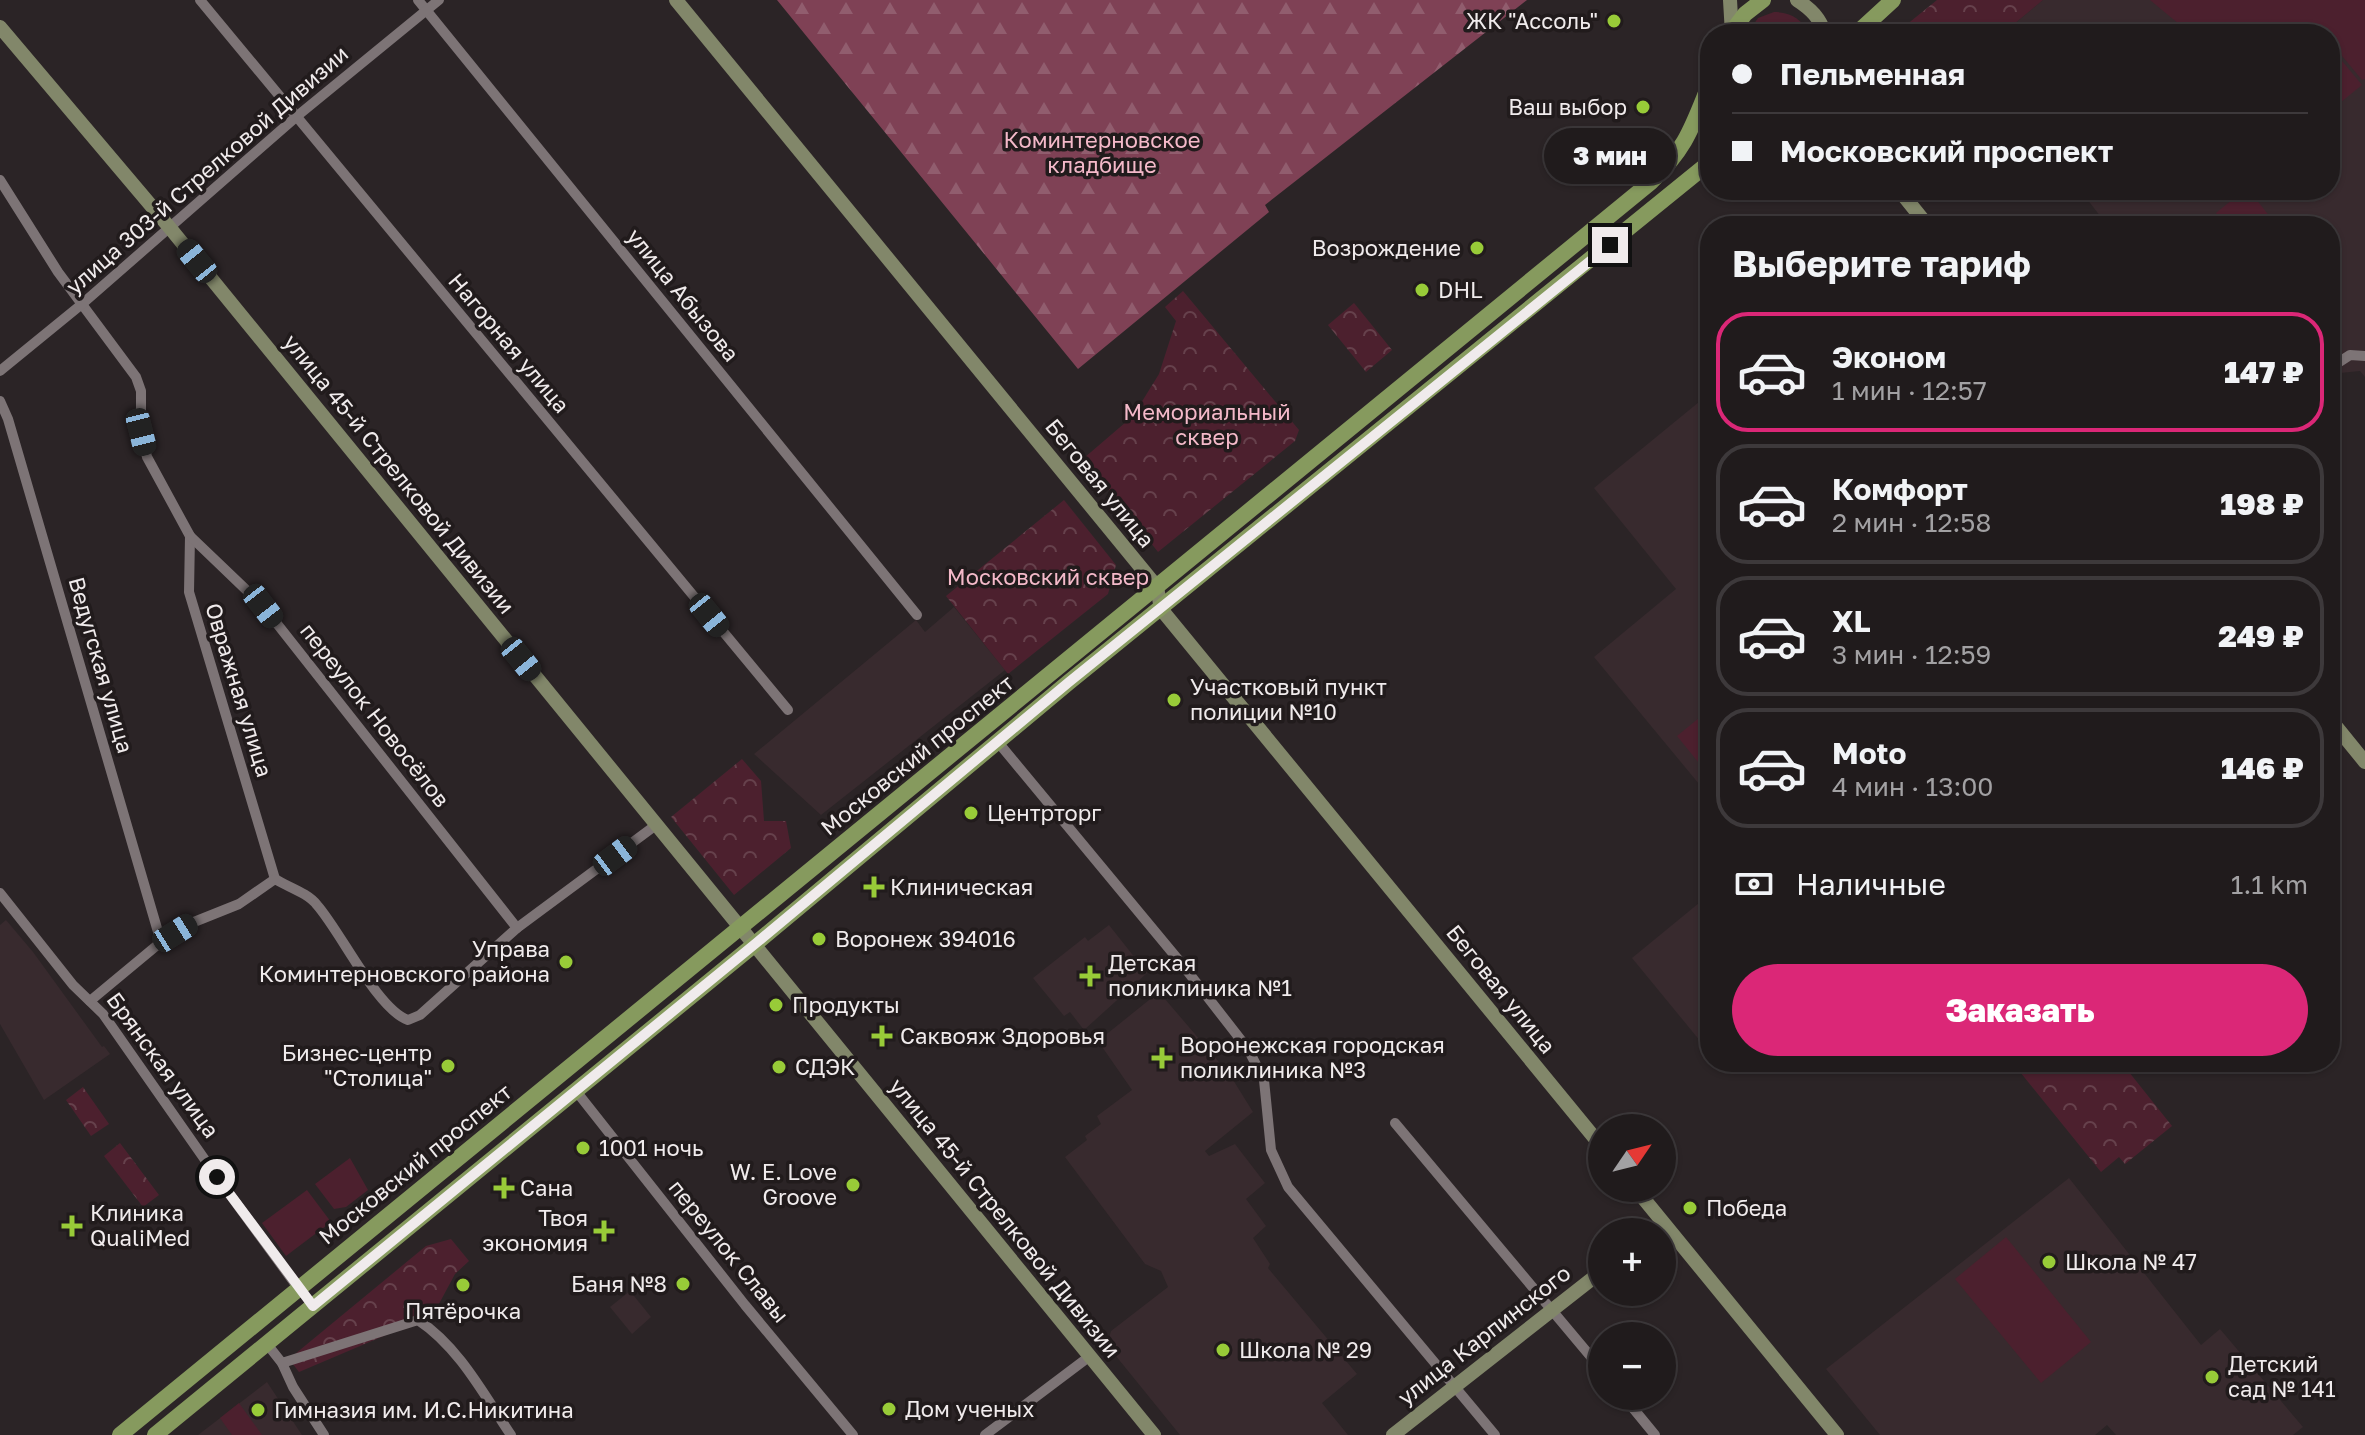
<!DOCTYPE html>
<html lang="ru">
<head>
<meta charset="utf-8">
<style>
	body { margin:0; font-family:"Golos Text",sans-serif; background:#2d2829; color:#f1f3f6; height:100vh; display:flex; flex-direction:column; font-size:30px; white-space:nowrap }
	* { box-sizing:border-box; margin:0 }
	p { font-size:26px; color:#a2a1a3 }
	.icon { flex:none; width:44px; height:44px; fill:none; stroke:currentColor; stroke-width:2; stroke-linecap:round; stroke-linejoin:round }
	.map { position:relative; flex:1; overflow:hidden }
	.drawer { position:absolute; left:1700px; top:216px; width:640px; height:856px; display:flex; flex-direction:column; background:#201b1c; border-radius:32px; box-shadow:0 2px 6px #0004,0 0 0 2px #3d393b }
	.drawer>* { flex:none }
	.top-card { position:absolute; left:1700px; top:24px; width:640px; height:176px; border-radius:32px; box-shadow:0 2px 6px #0004,0 0 0 2px #3d393b; display:grid; align-content:center; height:176px; padding:0 32px; background:#201b1c }
	.needle { width:52px; rotate:55deg }
	.tools { position:absolute; left:1588px; top:1114px; display:grid; gap:16px }
	.tools a { display:grid; place-items:center; width:88px; height:88px; border-radius:50%; background:#201b1c; box-shadow:0 2px 6px #0004,0 0 0 2px #3d393b; font-size:40px }
	.end { position:absolute; width:36px; height:36px; margin:-18px; border:10px solid #f0ebec; background:#111; box-shadow:0 0 0 4px #111 }
	.from { border-radius:50% }
	.bubble { position:absolute; height:56px; border-radius:28px; background:#201b1c; box-shadow:0 2px 6px #0004,0 0 0 2px #3d393b; font-size:26px; font-weight:800; line-height:56px; text-align:center }
	.car { position:absolute; width:24px; height:48px; margin:-24px -12px; border-radius:10px; box-shadow:0 0 6px 2px #0007; background:linear-gradient(#222 24%,#8ab4d8 0 40%,#222 0 76%,#8ab4d8 0 86%,#222 0) }
	.top-card b { display:flex; align-items:center; gap:28px; height:76px; font-size:30px }
	.top-card b+b { border-top:2px solid #3d393b }
	.top-card i { width:20px; height:20px; background:#f1f3f6 }
	ul { padding:0; list-style:none }
	li { display:flex; align-items:center; gap:24px; height:120px; margin:0 16px 12px; padding:0 16px; border:4px solid #3d393b; border-radius:32px }
	li div { flex:1 }
	li b { display:block; font-size:30px }
	li em { font-style:normal; font-weight:800 }
	li.selected { border-color:#db2777 }
	li>.icon { width:72px; height:72px; stroke-width:1.5 }
	h2 { padding:0 32px; font-size:36px; line-height:96px }
	.pay { display:flex; align-items:center; gap:20px; height:88px; padding:0 32px; font-size:30px }
	.pay p { margin-inline-start:auto }
	.action { display:flex; gap:16px; margin-top:auto; padding:16px 32px }
	.action a { flex:1; height:92px; border-radius:48px; background:#db2777; color:#fff; font-size:32px; font-weight:800; line-height:92px; text-align:center }
	.map>svg:first-child { display:block }
	.built { fill:#382a2e }
	.green { fill:#4c202e }
	.forest { fill:url(#forest-firs) }
	.park { fill:url(#park-crowns) }
	.lines { fill:none; stroke-linecap:round; stroke-linejoin:round }
	.street { stroke:#7d7476; stroke-width:10 }
	.secondary { stroke:#82876a; stroke-width:14 }
	.primary { stroke:#869a5e; stroke-width:16 }
	.route { stroke:#f0ebec; stroke-width:10 }
	.poi-dot { fill:#98cb38; stroke:#211b1c; stroke-width:3 }
	.labels { text-anchor:middle; stroke-width:7; stroke-linejoin:round; paint-order:stroke }
	.poi-label { font-size:22px; fill:#f0ebec; stroke:#211b1c; text-anchor:start }
	.park-label { font-size:22px; fill:#f4b9c9; stroke:#211b1c }
	.street-label { font-size:22px; fill:#f0ebec; stroke:#211b1c }
</style>
</head>
<body>
<div class="map">
<svg width="2365" height="1435" viewBox="0 0 2365 1435">
	<defs>
		<pattern id="forest-firs" width="22" height="20" patternUnits="userSpaceOnUse" patternTransform="scale(2)"><rect width="22" height="20" fill="#7f4155"/><path d="M5 1l3.5 6h-7zM16 11l3.5 6h-7z" fill="#915d6e"/></pattern>
		<pattern id="park-crowns" width="20" height="18" patternUnits="userSpaceOnUse" patternTransform="scale(2)"><rect width="20" height="18" fill="#4c202e"/><path d="M2 6a3 3 0 1 1 6 0M12 15a3 3 0 1 1 6 0" fill="none" stroke="#66414c"/></pattern>
	</defs>
	<rect width="100%" height="100%" fill="#2b2426"/>
	<g class="built">
		<polygon points="2043,0 2365,0 2365,377 2360,371 2330,374 2330,226 2098,226 2104,221 2080,190 2330,190 2330,34 2002,34"/>
		<polygon points="1710,393 1710,785 1704,790 1594,657 1676,589 1594,488"/>
		<polygon points="954,607 1005,670 821,815 754,754 916,620 925,632"/>
		<polygon points="1710,894 1710,1053 1632,958"/>
		<polygon points="6,920 33,952 102,1047 104,1046 110,1054 44,1100 0,1024 0,925"/>
		<polygon points="1109,925 1147,973 1084,1030 1070,1012 1064,1016 1033,978 1085,937 1088,941"/>
		<polygon points="1159,992 1230,1075 1253,1112 1205,1151 1209,1156 1235,1144 1265,1183 1246,1199 1266,1226 1253,1238 1270,1264 1268,1268 1357,1374 1322,1403 1348,1435 1180,1435 1107,1345 1111,1331 1168,1287 1161,1271 1145,1264 1065,1157 1087,1140 1085,1136 1101,1124 1097,1116 1132,1090 1098,1041"/>
		<polygon points="2069,1178 2201,1345 2220,1329 2303,1427 2293,1435 2116,1435 2107,1425 2095,1435 1880,1435 1826,1369"/>
		<polygon points="630,1291 651,1317 632,1334 610,1307"/>
		<polygon points="267,1382 302,1435 198,1435"/>
	</g>
	<g class="green">
		<polygon points="2150,0 2365,0 2365,79 2362,80 2338,51 2330,55 2330,34 2191,34"/>
		<path d="M1774 12C1791 12 1802 19 1809 34H1747L1758 18Z"/>
		<polygon points="2337,55 2362,85 2330,111 2330,61"/>
		<polygon points="2244,190 2249,190 2277,226 2227,226 2216,213"/>
		<polygon points="1710,709 1710,762 1703,768 1677,736"/>
		<polygon points="350,1158 368,1190 346,1207 334,1209 315,1184"/>
		<polygon points="307,1190 331,1222 286,1256 262,1223"/>
		<polygon points="2006,1237 2091,1342 2041,1383 1955,1279"/>
		<polygon points="239,1403 262,1435 232,1435 220,1418"/>
	</g>
	<polygon class="forest" points="777,0 1527,0 1265,205 1269,212 1078,369"/>
	<g class="park">
		<polygon points="1937,0 2043,0 2002,34 1895,34"/>
		<polygon points="1183,291 1299,430 1295,441 1158,552 1084,458 1133,416 1159,374 1176,321 1165,307"/>
		<polygon points="1354,303 1392,350 1366,372 1328,325"/>
		<polygon points="1064,500 1116,565 1108,594 1008,674 946,596"/>
		<polygon points="742,759 761,781 764,821 786,821 791,848 734,895 671,817"/>
		<polygon points="2012,1062 2121,1062 2172,1126 2125,1164 2119,1157 2101,1172"/>
		<polygon points="83,1087 109,1124 91,1136 66,1100"/>
		<polygon points="120,1143 159,1195 143,1207 104,1156"/>
		<polygon points="451,1239 469,1261 455,1274 433,1315 299,1372 289,1359 426,1246"/>
	</g>
	<g class="lines">
		<g class="street">
			<polyline points="200,0 788,710"/>
			<polyline points="418,0 917,615"/>
			<polyline points="0,180 58,272 136,377 141,391 141,432 147,457 190,536 189,592 275,879"/>
			<polyline points="2330,368 2350,355 2365,356"/>
			<polyline points="0,371 82,304 296,117 439,0"/>
			<polyline points="0,401 8,419 161,942"/>
			<polyline points="190,536 263,606 517,928"/>
			<polyline points="997,741 1181,963 1248,1049 1264,1080 1271,1150 1288,1187 1495,1435"/>
			<polyline points="0,893 73,985 103,1014 217,1177 299,1289"/>
			<path d="M90 1001 161 942 189 924 239 904 275 879C288 887 308 893 317 905 341 932 377 1009 408 1020L420 1015 517 928 656 825"/>
			<polyline points="576,1091 745,1305 853,1435"/>
			<polyline points="1395,1123 1602,1370"/>
			<polyline points="267,1344 282,1363 293,1387 324,1435"/>
			<path d="M282 1363 418 1320C459 1347 484 1395 511 1435"/>
			<polyline points="1623,1396 1655,1435"/>
			<polyline points="985,1435 1090,1356"/>
		</g>
		<g class="secondary">
			<polyline points="676,0 1157,587 1161,609 1602,1147"/>
			<polyline points="1730,0 1732,34"/>
			<path d="M1797 0C1811 9 1820 18 1825 34"/>
			<polyline points="0,27 170,228 1154,1435"/>
			<polyline points="1899,190 1928,226"/>
			<polyline points="2330,719 2365,762"/>
			<polyline points="1635,1188 1837,1435"/>
			<polyline points="1393,1435 1602,1271"/>
		</g>
		<g class="primary">
			<polyline points="1730,34 1745,14 1763,0"/>
			<polyline points="1856,34 1893,0"/>
			<path d="M120 1435 1651 182C1687 147 1692 127 1710 83"/>
			<polyline points="155,1435 755,944 1069,682 1710,162"/>
		</g>
	</g>
	<g class="lines">
		<polyline class="route" points="217,1177 313,1306 755,944 1069,682 1610,245"/>
	</g>
	<g class="poi-dot">
		<circle cx="1614" cy="21" r="8"/>
		<circle cx="1643" cy="107" r="8"/>
		<circle cx="1477" cy="248" r="8"/>
		<circle cx="1422" cy="290" r="8"/>
		<circle cx="1174" cy="700" r="8"/>
		<circle cx="971" cy="813" r="8"/>
		<path d="M870 875h8v8h8v8h-8v8h-8v-8h-8v-8h8z"/>
		<circle cx="819" cy="939" r="8"/>
		<circle cx="566" cy="962" r="8"/>
		<path d="M1086 964h8v8h8v8h-8v8h-8v-8h-8v-8h8z"/>
		<circle cx="776" cy="1005" r="8"/>
		<path d="M878 1024h8v8h8v8h-8v8h-8v-8h-8v-8h8z"/>
		<path d="M1158 1046h8v8h8v8h-8v8h-8v-8h-8v-8h8z"/>
		<circle cx="448" cy="1066" r="8"/>
		<circle cx="779" cy="1067" r="8"/>
		<circle cx="583" cy="1148" r="8"/>
		<circle cx="853" cy="1185" r="8"/>
		<path d="M500 1176h8v8h8v8h-8v8h-8v-8h-8v-8h8z"/>
		<circle cx="1690" cy="1208" r="8"/>
		<path d="M68 1214h8v8h8v8h-8v8h-8v-8h-8v-8h8z"/>
		<path d="M600 1219h8v8h8v8h-8v8h-8v-8h-8v-8h8z"/>
		<circle cx="2049" cy="1262" r="8"/>
		<circle cx="683" cy="1284" r="8"/>
		<circle cx="463" cy="1285" r="8"/>
		<circle cx="1223" cy="1350" r="8"/>
		<circle cx="2212" cy="1377" r="8"/>
		<circle cx="889" cy="1409" r="8"/>
		<circle cx="258" cy="1410" r="8"/>
	</g>
	<g class="labels">
		<g class="poi-label">
			<text x="1598" y="29" text-anchor="end">ЖК "Ассоль"</text>
			<text x="1627" y="115" text-anchor="end">Ваш выбор</text>
			<text x="1461" y="256" text-anchor="end">Возрождение</text>
			<text x="1438" y="298">DHL</text>
			<text x="1190" y="695">Участковый пункт<tspan x="1190" dy="25">полиции №10</tspan></text>
			<text x="987" y="821">Центрторг</text>
			<text x="890" y="895">Клиническая</text>
			<text x="835" y="947">Воронеж 394016</text>
			<text x="550" y="957" text-anchor="end">Управа<tspan x="550" dy="25">Коминтерновского района</tspan></text>
			<text x="1108" y="971">Детская<tspan x="1108" dy="25">поликлиника №1</tspan></text>
			<text x="792" y="1013">Продукты</text>
			<text x="900" y="1044">Саквояж Здоровья</text>
			<text x="1180" y="1053">Воронежская городская<tspan x="1180" dy="25">поликлиника №3</tspan></text>
			<text x="432" y="1061" text-anchor="end">Бизнес-центр<tspan x="432" dy="25">"Столица"</tspan></text>
			<text x="795" y="1075">СДЭК</text>
			<text x="599" y="1156">1001 ночь</text>
			<text x="837" y="1180" text-anchor="end">W. E. Love<tspan x="837" dy="25">Groove</tspan></text>
			<text x="520" y="1196">Сана</text>
			<text x="1706" y="1216">Победа</text>
			<text x="90" y="1221">Клиника<tspan x="90" dy="25">QualiMed</tspan></text>
			<text x="588" y="1226" text-anchor="end">Твоя<tspan x="588" dy="25">экономия</tspan></text>
			<text x="2065" y="1270">Школа № 47</text>
			<text x="667" y="1292" text-anchor="end">Баня №8</text>
			<text x="463" y="1319" text-anchor="middle">Пятёрочка</text>
			<text x="1239" y="1358">Школа № 29</text>
			<text x="2228" y="1372">Детский<tspan x="2228" dy="25">сад № 141</tspan></text>
			<text x="905" y="1417">Дом ученых</text>
			<text x="274" y="1418">Гимназия им. И.С.Никитина</text>
		</g>
		<g class="park-label">
			<text x="1102" y="148">Коминтерновское<tspan x="1102" dy="25">кладбище</tspan></text>
			<text x="1207" y="420">Мемориальный<tspan x="1207" dy="25">сквер</tspan></text>
			<text x="1048" y="585">Московский сквер</text>
		</g>
		<g class="street-label">
			<text transform="translate(207 170) rotate(-41)" y="8">улица 303-й Стрелковой Дивизии</text>
			<text transform="translate(683 295) rotate(51)" y="8">улица Абызова</text>
			<text transform="translate(509 343) rotate(50)" y="8">Нагорная улица</text>
			<text transform="translate(399 474) rotate(51)" y="8">улица 45-й Стрелковой Дивизии</text>
			<text transform="translate(1100 483) rotate(51)" y="8">Беговая улица</text>
			<text transform="translate(101 665) rotate(74)" y="8">Ведугская улица</text>
			<text transform="translate(239 690) rotate(73)" y="8">Овражная улица</text>
			<text transform="translate(375 715) rotate(52)" y="8">переулок Новосёлов</text>
			<text transform="translate(917 755) rotate(-39)" y="8">Московский проспект</text>
			<text transform="translate(1501 989) rotate(51)" y="8">Беговая улица</text>
			<text transform="translate(163 1065) rotate(54)" y="8">Брянская улица</text>
			<text transform="translate(415 1164) rotate(-39)" y="8">Московский проспект</text>
			<text transform="translate(1005 1218) rotate(51)" y="8">улица 45-й Стрелковой Дивизии</text>
			<text transform="translate(729 1251) rotate(51)" y="8">переулок Славы</text>
			<text transform="translate(1484 1335) rotate(-38)" y="8">улица Карпинского</text>
		</g>
	</g>
</svg>
<div class="tools">
<a><svg class="needle" viewBox="-14 -14 28 28"><path d="M0-13l5 13h-10z" fill="#e53935"/><path d="M0 13l5-13h-10z" fill="#a2a1a3"/></svg></a>
<a>+</a>
<a>−</a>
</div>
<i class="end from" style="left:217px;top:1177px"></i>
<i class="end" style="left:1610px;top:245px"></i>
<div class="bubble" style="left:1544px;top:128px;width:132px">3 мин</div>
<i class="car" style="left:197px;top:261px;rotate:321deg"></i>
<i class="car" style="left:141px;top:432px;rotate:166deg"></i>
<i class="car" style="left:263px;top:606px;rotate:142deg"></i>
<i class="car" style="left:709px;top:615px;rotate:141deg"></i>
<i class="car" style="left:521px;top:659px;rotate:141deg"></i>
<i class="car" style="left:615px;top:856px;rotate:53deg"></i>
<i class="car" style="left:175px;top:933px;rotate:58deg"></i>
<div class="top-card">
<b><i class="from"></i>Пельменная</b>
<b><i></i>Московский проспект</b>
</div>
<section class="drawer">
<h2>Выберите тариф</h2>
<ul>
<li class="selected"><svg class="icon" aria-label="car" viewBox="0 0 24 24"><path d="M5 17H2v-5l4-1 3-4h7l3 4 3 1v5h-3M9 17h6M6 11h13"/><circle cx="7" cy="17" r="2"/><circle cx="17" cy="17" r="2"/></svg><div><b>Эконом</b><p>1 мин · 12:57</p></div><em>147 ₽</em></li>
<li><svg class="icon" aria-label="car" viewBox="0 0 24 24"><path d="M5 17H2v-5l4-1 3-4h7l3 4 3 1v5h-3M9 17h6M6 11h13"/><circle cx="7" cy="17" r="2"/><circle cx="17" cy="17" r="2"/></svg><div><b>Комфорт</b><p>2 мин · 12:58</p></div><em>198 ₽</em></li>
<li><svg class="icon" aria-label="car" viewBox="0 0 24 24"><path d="M5 17H2v-5l4-1 3-4h7l3 4 3 1v5h-3M9 17h6M6 11h13"/><circle cx="7" cy="17" r="2"/><circle cx="17" cy="17" r="2"/></svg><div><b>XL</b><p>3 мин · 12:59</p></div><em>249 ₽</em></li>
<li><svg class="icon" aria-label="car" viewBox="0 0 24 24"><path d="M5 17H2v-5l4-1 3-4h7l3 4 3 1v5h-3M9 17h6M6 11h13"/><circle cx="7" cy="17" r="2"/><circle cx="17" cy="17" r="2"/></svg><div><b>Moto</b><p>4 мин · 13:00</p></div><em>146 ₽</em></li>
</ul>
<div class="pay"><svg class="icon" aria-label="cash" viewBox="0 0 24 24"><path d="M3 7h18v10H3z"/><circle cx="12" cy="12" r="2"/></svg>Наличные<p>1.1 km</p></div>
<div class="action"><a>Заказать</a></div>
</section>
</div>
</body>
</html>
